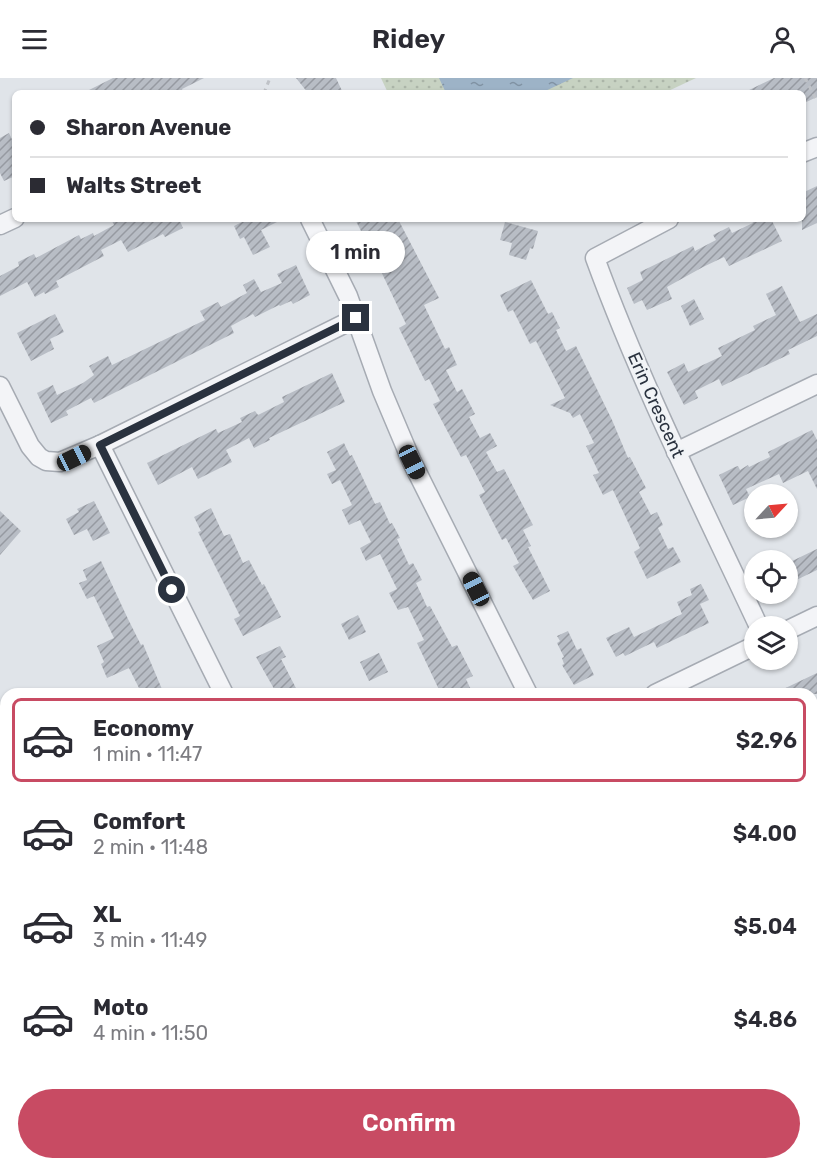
<!DOCTYPE html>
<html lang="en">
<head>
<meta charset="utf-8">
<style>
	body { margin:0; font-family:Rubik,sans-serif; background:#f2f2f3; color:#2b2b33; height:100vh; display:flex; flex-direction:column; font-size:22px; white-space:nowrap }
	* { box-sizing:border-box; margin:0 }
	p { font-size:20px; color:#7c7c81 }
	.icon { flex:none; width:33px; height:33px; fill:none; stroke:currentColor; stroke-width:2; stroke-linecap:round; stroke-linejoin:round }
	.map { position:relative; flex:1; overflow:hidden }
	.drawer { position:absolute; left:0px; top:610px; width:818px; height:482px; display:flex; flex-direction:column; background:#fff; border-radius:18px 18px 0 0; box-shadow:0 2px 4px #0004 }
	.drawer>* { flex:none }
	.hud { position:absolute; left:12px; top:12px; width:794px; height:132px; border-radius:9px; box-shadow:0 2px 4px #0004; display:grid; align-content:center; height:132px; padding:0 18px; background:#fff }
	.needle { width:39px; rotate:64deg }
	.controls { position:absolute; left:744px; top:406px; display:grid; gap:12px }
	.controls a { display:grid; place-items:center; width:54px; height:54px; border-radius:50%; background:#fff; box-shadow:0 2px 4px #0004; font-size:30px }
	.end { position:absolute; width:27px; height:27px; margin:-14px; border:8px solid #2a323f; background:#fff; box-shadow:0 0 0 3px #fff }
	.from { border-radius:50% }
	.bubble { position:absolute; height:42px; border-radius:21px; background:#fff; box-shadow:0 2px 4px #0004; font-size:20px; font-weight:600; line-height:42px; text-align:center }
	.car { position:absolute; width:18px; height:36px; margin:-18px -9px; border-radius:8px; box-shadow:0 0 4px 2px #0007; background:linear-gradient(#222 24%,#8ab4d8 0 40%,#222 0 76%,#8ab4d8 0 86%,#222 0) }
	.hud b { display:flex; align-items:center; gap:21px; height:57px; font-size:22px }
	.hud b+b { border-top:2px solid #e1e1e2 }
	.hud i { width:15px; height:15px; background:#2b2b33 }
	ul { padding:10px 0 0; list-style:none }
	li { display:flex; align-items:center; gap:18px; height:84px; margin:0 12px 9px; padding:0 6px; border:3px solid transparent; border-radius:9px }
	li div { flex:1 }
	li b { display:block; font-size:22px }
	li em { font-style:normal; font-weight:600 }
	li.selected { border-color:#c84b63 }
	li>.icon { width:54px; height:54px; stroke-width:1.5 }
	.button { display:flex; gap:12px; margin-top:auto; padding:12px 18px }
	.button a { flex:1; height:69px; border-radius:36px; background:#c84b63; color:#fff; font-size:24px; font-weight:600; line-height:69px; text-align:center }
	header { display:flex; justify-content:space-between; align-items:center; height:78px; padding:0 18px; background:#fff; font-size:27px; font-weight:600 }
	.map>svg:first-child { display:block }
	.grass { fill:url(#grass-dots) }
	.water { fill:url(#water-ripples) }
	.building { fill:url(#building-hatch) }
	.lines { fill:none; stroke-linecap:round; stroke-linejoin:round }
	.minor-casing { stroke:#a6abb3; stroke-width:21 }
	.path { stroke:#bfc2c7; stroke-width:3; stroke-dasharray:4.5 4.5; stroke-linecap:butt }
	.minor { stroke:#f3f4f7; stroke-width:18 }
	.route { stroke:#2a323f; stroke-width:8 }
	.labels { text-anchor:middle; stroke-width:4.5; stroke-linejoin:round; paint-order:stroke }
	.street-label { font-size:18px; fill:#2a323f; stroke:#f0f3f6 }
</style>
</head>
<body>
<header><svg class="icon" aria-label="menu" viewBox="0 0 24 24"><path d="M4 6h16M4 12h16M4 18h16"/></svg>Ridey<svg class="icon" aria-label="person" viewBox="0 0 24 24"><circle cx="12" cy="8" r="4"/><path d="M4 21q1-7 8-7t8 7"/></svg></header>
<div class="map">
<svg width="817" height="1091" viewBox="0 0 817 1091">
	<defs>
		<pattern id="grass-dots" width="8" height="8" patternUnits="userSpaceOnUse" patternTransform="scale(1.5)"><rect width="8" height="8" fill="#c7d2c2"/><path d="M2 2h.1M6 6h.1" fill="none" stroke="#abb5a8" stroke-width="1.8" stroke-linecap="round"/></pattern>
		<pattern id="water-ripples" width="26" height="14" patternUnits="userSpaceOnUse" patternTransform="scale(1.5)"><rect width="26" height="14" fill="#9db3c7"/><path d="M2 4q2-2 4 0t4 0M15 11q2-2 4 0t4 0" fill="none" stroke="#8092a3"/></pattern>
		<pattern id="building-hatch" width="6" height="6" patternUnits="userSpaceOnUse" patternTransform="scale(1.5)"><rect width="6" height="6" fill="#b8bdc5"/><path d="M-1 1l2-2M0 6l6-6M5 7l2-2" fill="none" stroke="#969aa1"/></pattern>
	</defs>
	<rect width="100%" height="100%" fill="#e0e4e9"/>
	<polygon class="grass" points="381,0 696,0 664,15 388,15"/>
	<polygon class="water" points="439,0 573,0 541,15 446,15"/>
	<g class="building">
		<polygon points="113,0 204,0 182,11 184,15 83,15"/>
		<polygon points="296,0 336,0 343,15 308,15"/>
		<polygon points="774,0 817,0 817,19 802,26 802,15 743,15"/>
		<polygon points="9,55 15,68 15,98 4,103 0,95 0,60"/>
		<polygon points="817,108 817,145 802,152 802,115"/>
		<polygon points="111,141 179,141 183,150 165,159 163,156 128,174 121,162 101,172 104,178 56,203 59,209 45,216 44,214 35,219 27,204 0,218 0,198 19,188 18,184 34,176 36,180 79,157 81,161 93,155 94,158 114,147"/>
		<polygon points="248,141 283,141 261,152 270,169 253,177 244,159 240,161 234,148"/>
		<polygon points="355,141 398,141 439,220 424,227 445,271 449,269 457,287 446,292 457,314 462,311 475,336 469,339 480,360 490,355 497,368 486,374 497,394 504,391 533,447 523,452 531,468 528,469 550,513 533,522 513,488 519,485 506,460 502,462 479,417 485,414 466,377 461,379 433,326 440,323 429,301 425,303 399,250 406,246 378,187 381,186 370,164 367,165"/>
		<polygon points="751,141 771,141 782,163 729,188 724,179 703,189 667,209 672,221 647,232 642,222 634,226 627,210 643,202 640,194 693,168 695,173 716,162 713,157 729,149 732,155 753,145"/>
		<polygon points="505,144 538,153 533,171 530,170 526,182 509,177 512,165 500,162"/>
		<polygon points="296,187 310,217 293,226 291,223 280,228 279,227 255,239 253,236 231,248 234,255 94,325 91,320 66,333 68,337 51,345 37,315 53,307 57,317 83,305 94,297 89,288 108,278 112,287 205,242 200,233 218,224 221,229 247,215 243,207 254,201 261,214 282,205 277,196"/>
		<polygon points="531,202 548,236 552,234 560,250 556,252 566,273 576,268 612,342 628,380 630,379 646,410 639,414 651,437 657,434 663,447 658,450 668,471 673,469 681,484 647,501 634,474 640,470 613,412 603,417 593,397 599,395 586,368 594,365 580,336 573,340 570,335 550,327 565,320 536,263 530,266 513,232 508,234 500,217"/>
		<polygon points="782,208 800,244 817,236 817,258 788,272 790,276 722,308 719,301 695,313 698,320 684,327 667,294 684,285 688,294 722,278 718,270 755,252 753,248 776,237 766,216"/>
		<polygon points="694,221 704,241 690,248 681,228"/>
		<polygon points="55,236 64,254 50,261 54,271 31,283 17,255"/>
		<polygon points="332,295 345,324 269,360 270,362 254,370 249,360 226,372 232,384 198,401 192,389 158,407 147,385 216,351 218,355 242,344 240,340 255,333 258,337 284,324 282,319"/>
		<polygon points="812,352 817,362 817,411 808,393 783,405 779,396 746,411 750,419 733,427 719,397 735,389 738,388 740,392 748,387 749,389 770,379 768,374"/>
		<polygon points="344,365 350,378 352,377 375,426 380,424 390,446 392,445 400,460 397,461 409,487 413,485 422,502 416,505 427,529 430,528 452,569 457,567 473,598 466,601 473,616 441,616 417,565 424,562 408,529 398,532 389,515 397,511 380,476 366,483 360,470 371,464 360,442 349,447 342,432 352,427 340,402 332,406 327,396 336,392 327,374"/>
		<polygon points="94,423 110,455 93,463 87,451 74,457 66,441 79,434 77,431"/>
		<polygon points="211,430 224,458 230,456 243,485 249,482 262,507 264,506 281,539 243,558 234,541 240,538 198,454 201,453 194,439"/>
		<polygon points="0,433 21,453 0,477"/>
		<polygon points="817,471 817,492 788,506 788,485"/>
		<polygon points="101,483 128,541 141,567 143,566 164,616 142,616 129,590 107,600 101,586 104,584 97,568 114,560 94,518 87,521 79,505 87,502 83,492"/>
		<polygon points="701,506 709,522 700,526 709,545 657,570 654,564 625,578 623,575 616,579 606,560 629,549 634,559 682,536 677,524 692,517 690,511"/>
		<polygon points="358,537 366,554 349,562 341,546"/>
		<polygon points="568,553 577,572 581,570 594,597 574,607 562,587 564,586 562,580 564,579 557,565 560,563 557,558"/>
		<polygon points="280,568 286,579 281,581 299,616 277,616 256,579"/>
		<polygon points="379,575 388,594 369,603 360,584"/>
		<polygon points="817,595 817,616 773,616"/>
	</g>
	<g class="lines">
		<g class="minor-casing">
			<g id="minor">
				<polyline points="802,75 817,69"/>
				<polyline points="310,141 348,218 382,313 412,384 528,616"/>
				<path d="M669 141 595 180C641 306 702 427 759 549"/>
				<polyline points="0,147 15,140"/>
				<polyline points="0,308 30,368 39,379 46,383 60,384 100,367 356,240"/>
				<polyline points="100,367 224,616"/>
				<polyline points="676,374 817,306"/>
				<polyline points="788,552 817,538"/>
				<polyline points="655,616 754,568"/>
				<polyline points="812,786 817,783"/>
				<polyline points="0,936 6,933"/>
				<polyline points="812,936 817,947"/>
				<polyline points="423,1086 426,1091"/>
				<polyline points="229,1091 231,1086"/>
			</g>
		</g>
		<g class="path">
			<polyline points="805,0 817,23"/>
			<polyline points="264,15 270,0"/>
		</g>
		<use href="#minor" class="minor"/>
	</g>
	<g class="lines">
		<polyline class="route" points="172,512 100,367 356,240"/>
	</g>
	<g class="labels">
		<g class="street-label">
			<text transform="translate(656 327) rotate(66)" y="6">Erin Crescent</text>
		</g>
	</g>
</svg>
<div class="controls">
<a><svg class="needle" viewBox="-14 -14 28 28"><path d="M0-13l5 13h-10z" fill="#e53935"/><path d="M0 13l5-13h-10z" fill="#7c7c81"/></svg></a>
<a><svg class="icon" aria-label="locate" viewBox="0 0 24 24"><circle cx="12" cy="12" r="6"/><path d="M12 2v4M12 18v4M2 12h4M18 12h4"/></svg></a>
<a><svg class="icon" aria-label="layers" viewBox="0 0 24 24"><path d="M12 4l9 5-9 5-9-5zM3 14l9 5 9-5"/></svg></a>
</div>
<i class="end from" style="left:172px;top:512px"></i>
<i class="end" style="left:356px;top:240px"></i>
<div class="bubble" style="left:306px;top:153px;width:99px">1 min</div>
<i class="car" style="left:74px;top:380px;rotate:64deg"></i>
<i class="car" style="left:412px;top:384px;rotate:154deg"></i>
<i class="car" style="left:476px;top:511px;rotate:333deg"></i>
<div class="hud">
<b><i class="from"></i>Sharon Avenue</b>
<b><i></i>Walts Street</b>
</div>
<section class="drawer">
<ul>
<li class="selected"><svg class="icon" aria-label="car" viewBox="0 0 24 24"><path d="M5 17H2v-5l4-1 3-4h7l3 4 3 1v5h-3M9 17h6M6 11h13"/><circle cx="7" cy="17" r="2"/><circle cx="17" cy="17" r="2"/></svg><div><b>Economy</b><p>1 min · 11:47</p></div><em>$2.96</em></li>
<li><svg class="icon" aria-label="car" viewBox="0 0 24 24"><path d="M5 17H2v-5l4-1 3-4h7l3 4 3 1v5h-3M9 17h6M6 11h13"/><circle cx="7" cy="17" r="2"/><circle cx="17" cy="17" r="2"/></svg><div><b>Comfort</b><p>2 min · 11:48</p></div><em>$4.00</em></li>
<li><svg class="icon" aria-label="car" viewBox="0 0 24 24"><path d="M5 17H2v-5l4-1 3-4h7l3 4 3 1v5h-3M9 17h6M6 11h13"/><circle cx="7" cy="17" r="2"/><circle cx="17" cy="17" r="2"/></svg><div><b>XL</b><p>3 min · 11:49</p></div><em>$5.04</em></li>
<li><svg class="icon" aria-label="car" viewBox="0 0 24 24"><path d="M5 17H2v-5l4-1 3-4h7l3 4 3 1v5h-3M9 17h6M6 11h13"/><circle cx="7" cy="17" r="2"/><circle cx="17" cy="17" r="2"/></svg><div><b>Moto</b><p>4 min · 11:50</p></div><em>$4.86</em></li>
</ul>
<div class="button"><a>Confirm</a></div>
</section>
</div>
</body>
</html>
